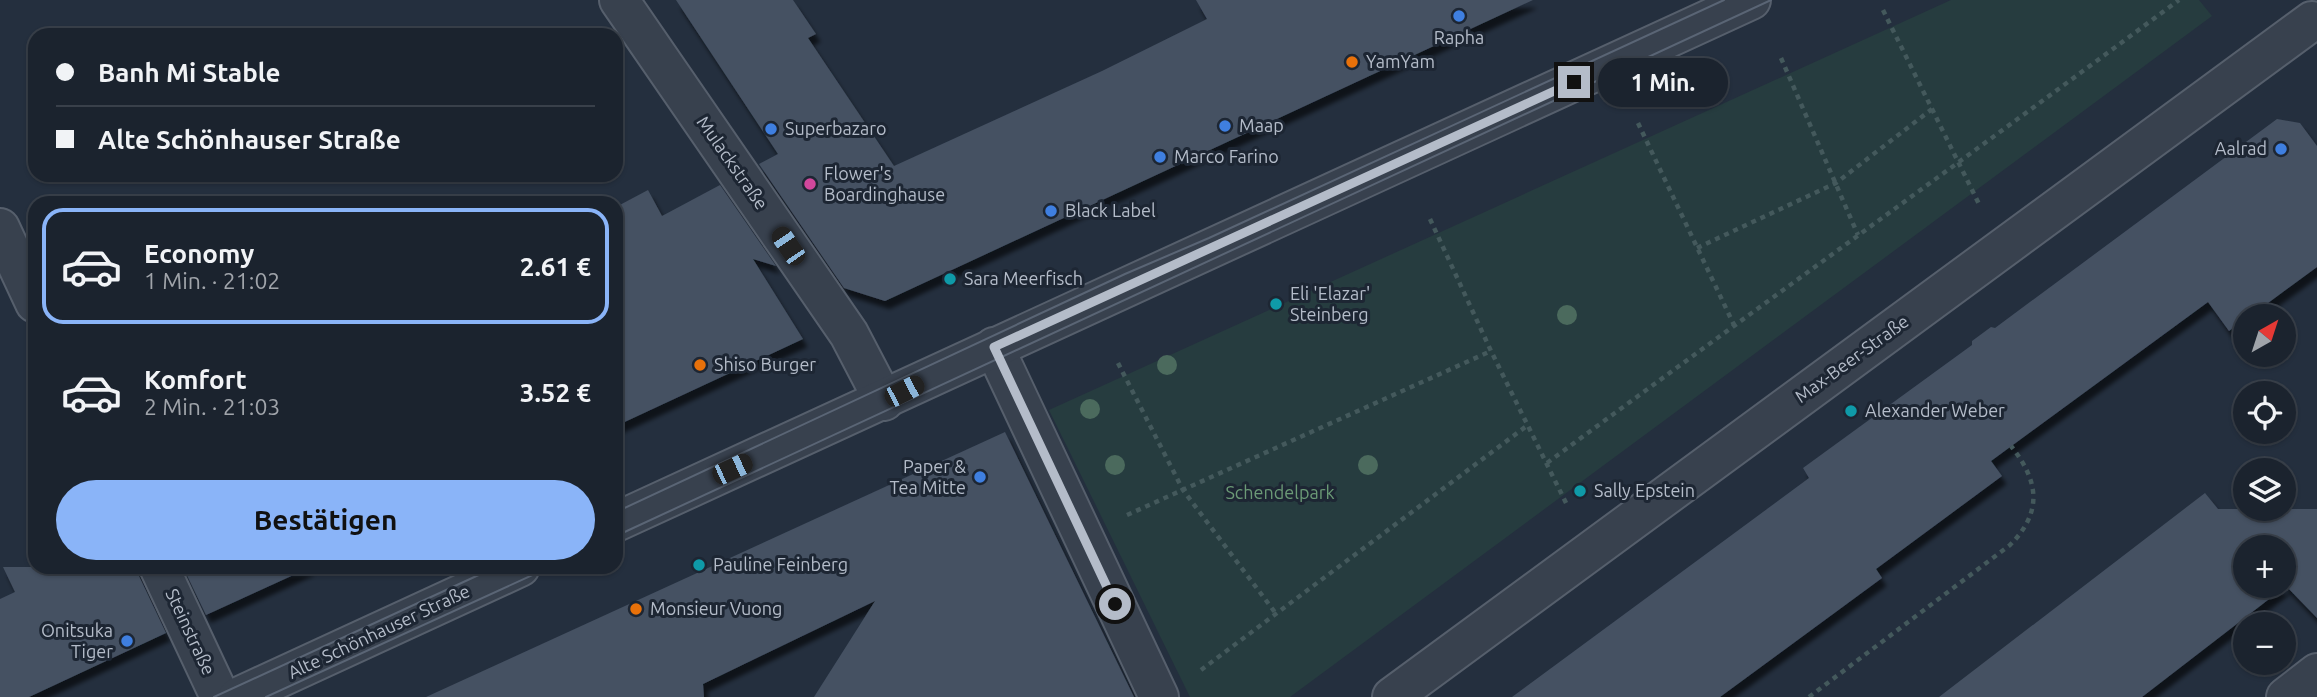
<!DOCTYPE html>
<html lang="de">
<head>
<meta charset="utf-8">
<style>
	body { margin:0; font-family:Ubuntu,sans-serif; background:#282f3a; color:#f1f3f6; height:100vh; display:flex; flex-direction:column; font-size:26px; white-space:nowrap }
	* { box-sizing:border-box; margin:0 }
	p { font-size:23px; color:#a0a4aa }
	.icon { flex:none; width:38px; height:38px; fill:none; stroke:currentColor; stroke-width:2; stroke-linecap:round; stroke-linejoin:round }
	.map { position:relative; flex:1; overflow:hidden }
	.details { position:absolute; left:28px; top:196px; width:595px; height:378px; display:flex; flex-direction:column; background:#1b232e; border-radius:21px; box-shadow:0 2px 5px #0004,0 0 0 2px #39404a }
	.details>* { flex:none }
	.top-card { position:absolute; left:28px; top:28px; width:595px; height:154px; border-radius:21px; box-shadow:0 2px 5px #0004,0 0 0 2px #39404a; display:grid; align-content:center; height:154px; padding:0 28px; background:#1b232e }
	.needle { width:46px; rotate:39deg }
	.tools { position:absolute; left:2233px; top:304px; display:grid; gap:14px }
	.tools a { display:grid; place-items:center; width:63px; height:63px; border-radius:50%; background:#1b232e; box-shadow:0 2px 5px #0004,0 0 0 2px #39404a; font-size:35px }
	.end { position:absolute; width:32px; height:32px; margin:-16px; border:9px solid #b4bcc9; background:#111; box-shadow:0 0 0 4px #111 }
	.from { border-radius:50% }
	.bubble { position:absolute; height:49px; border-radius:24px; background:#1b232e; box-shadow:0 2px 5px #0004,0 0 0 2px #39404a; font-size:23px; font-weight:700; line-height:49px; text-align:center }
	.car { position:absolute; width:21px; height:42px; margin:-21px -10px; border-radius:9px; box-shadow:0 0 5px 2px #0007; background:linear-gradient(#222 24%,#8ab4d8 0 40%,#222 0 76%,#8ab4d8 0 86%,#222 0) }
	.top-card b { display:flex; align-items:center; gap:24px; height:66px; font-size:26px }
	.top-card b+b { border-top:2px solid #39404a }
	.top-card i { width:18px; height:18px; background:#f1f3f6 }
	ul { padding:12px 0 0; list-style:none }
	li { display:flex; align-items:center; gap:21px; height:116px; margin:0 14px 10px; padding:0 14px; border:4px solid transparent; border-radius:21px }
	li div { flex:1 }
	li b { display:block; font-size:26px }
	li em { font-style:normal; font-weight:700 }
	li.current { border-color:#8ab4f8 }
	li>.icon { width:63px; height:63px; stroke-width:1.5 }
	.button { display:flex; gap:14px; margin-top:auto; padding:14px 28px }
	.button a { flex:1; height:80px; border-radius:42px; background:#8ab4f8; color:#111; font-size:28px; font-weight:700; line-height:80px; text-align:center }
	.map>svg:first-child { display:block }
	.green { fill:#263c3f }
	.building { fill:#455162; fill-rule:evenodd; filter:url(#shadow) }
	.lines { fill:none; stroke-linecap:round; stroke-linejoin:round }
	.street-casing { stroke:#565f6c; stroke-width:42 }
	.path { stroke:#44595c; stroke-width:4.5; stroke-dasharray:5 5; stroke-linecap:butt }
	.street { stroke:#38414e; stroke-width:38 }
	.tram { stroke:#5a6575; stroke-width:2 }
	.tree { fill:#4b6a5d }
	.route { stroke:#b4bcc9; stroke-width:9 }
	.shop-dot { fill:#3f7fe0; stroke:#1d2633; stroke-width:2.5 }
	.food-dot { fill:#e8710a; stroke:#1d2633; stroke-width:2.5 }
	.hotel-dot { fill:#d1479c; stroke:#1d2633; stroke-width:2.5 }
	.culture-dot { fill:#0f9aa8; stroke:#1d2633; stroke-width:2.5 }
	.labels { text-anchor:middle; stroke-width:6; stroke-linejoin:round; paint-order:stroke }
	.poi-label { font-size:18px; fill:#b4bcc9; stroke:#1d2633; text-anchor:start }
	.street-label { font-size:18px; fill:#b4bcc9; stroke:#1d2633 }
	.park-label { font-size:18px; fill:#6b9a76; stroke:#1d2633 }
</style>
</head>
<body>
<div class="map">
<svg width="2317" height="697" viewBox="0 0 2317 697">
	<defs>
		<filter id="shadow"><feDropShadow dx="4.5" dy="8" stdDeviation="2" flood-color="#0009"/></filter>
	</defs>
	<rect width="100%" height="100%" fill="#242f3e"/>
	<polygon class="green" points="1951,0 2199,0 2212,16 1290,697 1190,697 1049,410"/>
	<g class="building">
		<polygon points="676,0 793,0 816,34 808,38 894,166 1102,71 1207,19 1196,0 1533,0 885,301 844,288 759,164 778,154"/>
		<polygon points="2277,119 2300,123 2317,146 2317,267 2249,317 2245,317 2245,319 2229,331 2208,302 1991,461 2002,476 1876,569 1882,578 1720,697 1512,697 1809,478 1803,468 1972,345 1972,341 1991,327 1995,328"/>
		<polygon points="720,185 776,266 753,259 803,339 616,426 616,207 648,190 662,216"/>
		<polygon points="1005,432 1134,697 814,697 875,601 703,684 704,697 426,697"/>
		<path d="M2205 493 2218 509H2317V618L2286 586 2142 697H1939ZM2245 548H2284V586H2245Z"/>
		<polygon points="3,567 137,567 139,576 166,633 29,697 0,697 0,599 15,592"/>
		<polygon points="183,567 311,567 206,615"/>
	</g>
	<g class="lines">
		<g class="street-casing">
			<g id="street">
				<polyline points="619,0 849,334 884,401"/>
				<polyline points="0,228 35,303"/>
				<polyline points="994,347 1159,697"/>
				<polyline points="616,522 1751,0"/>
				<polyline points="159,567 220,697"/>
				<polyline points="238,697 520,567"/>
				<polyline points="1392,697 2312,21"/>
				<polyline points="2286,697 2317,673"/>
			</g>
		</g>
		<g class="path">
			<polyline points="1883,10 1979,204"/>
			<polyline points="1781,58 1858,235"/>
			<polyline points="1638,123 1734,325"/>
			<polyline points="1430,219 1491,351 1567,505"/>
			<polyline points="1697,248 1836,183 1932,109"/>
			<polyline points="1118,363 1183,490 1277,615"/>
			<path d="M1547 463C1757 308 1969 156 2179 0"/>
			<polyline points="1127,515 1491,351"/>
			<polyline points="1201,670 1528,425"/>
			<path d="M1809 697 2010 545C2043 512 2039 481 2011 446"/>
		</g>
		<use href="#street" class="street"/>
		<g class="tram">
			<polyline points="616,512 1125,274 1209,238 1724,0"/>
			<polyline points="616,536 1771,0"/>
			<polyline points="214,697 496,567"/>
			<polyline points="266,697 550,567"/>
		</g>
	</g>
	<g class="tree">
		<circle cx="1567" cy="315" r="10"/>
		<circle cx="1167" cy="365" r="10"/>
		<circle cx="1090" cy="409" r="10"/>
		<circle cx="1115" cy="465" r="10"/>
		<circle cx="1368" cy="465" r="10"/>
	</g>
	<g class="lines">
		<polyline class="route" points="1115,604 994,347 1574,82"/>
	</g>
	<g class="shop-dot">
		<circle cx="1459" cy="16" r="7"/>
		<circle cx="1225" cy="126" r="7"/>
		<circle cx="771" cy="129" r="7"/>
		<circle cx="2281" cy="149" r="7"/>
		<circle cx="1160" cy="157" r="7"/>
		<circle cx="1051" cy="211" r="7"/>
		<circle cx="980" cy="477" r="7"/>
		<circle cx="127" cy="641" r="7"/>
	</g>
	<g class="food-dot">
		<circle cx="1352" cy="62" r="7"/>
		<circle cx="700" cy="365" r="7"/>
		<circle cx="636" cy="609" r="7"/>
	</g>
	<circle class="hotel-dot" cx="810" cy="184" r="7"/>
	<g class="culture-dot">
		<circle cx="950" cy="279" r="7"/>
		<circle cx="1276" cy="304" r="7"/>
		<circle cx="1851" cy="411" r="7"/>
		<circle cx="1580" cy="491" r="7"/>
		<circle cx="699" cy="565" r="7"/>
	</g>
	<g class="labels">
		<g class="poi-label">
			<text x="1459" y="44" text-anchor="middle">Rapha</text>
			<text x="1366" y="68">YamYam</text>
			<text x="1239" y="132">Maap</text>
			<text x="785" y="135">Superbazaro</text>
			<text x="2267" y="155" text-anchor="end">Aalrad</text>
			<text x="1174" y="163">Marco Farino</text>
			<text x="824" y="180">Flower's<tspan x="824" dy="21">Boardinghause</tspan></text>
			<text x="1065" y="217">Black Label</text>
			<text x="964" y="285">Sara Meerfisch</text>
			<text x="1290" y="300">Eli 'Elazar'<tspan x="1290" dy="21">Steinberg</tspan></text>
			<text x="714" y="371">Shiso Burger</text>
			<text x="1865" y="417">Alexander Weber</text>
			<text x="966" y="473" text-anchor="end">Paper &amp;<tspan x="966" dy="21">Tea Mitte</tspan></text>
			<text x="1594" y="497">Sally Epstein</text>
			<text x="713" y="571">Pauline Feinberg</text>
			<text x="650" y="615">Monsieur Vuong</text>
			<text x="113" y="637" text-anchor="end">Onitsuka<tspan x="113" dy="21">Tiger</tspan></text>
		</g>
		<g class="street-label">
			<text transform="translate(732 163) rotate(55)" y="6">Mulackstraße</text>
			<text transform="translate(1852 359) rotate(-36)" y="6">Max-Beer-Straße</text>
			<text transform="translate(190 632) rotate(65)" y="6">Steinstraße</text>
			<text transform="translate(379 632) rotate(-25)" y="6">Alte Schönhauser Straße</text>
		</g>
		<g class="park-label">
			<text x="1280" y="499">Schendelpark</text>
		</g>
	</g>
</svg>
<div class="tools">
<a><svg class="needle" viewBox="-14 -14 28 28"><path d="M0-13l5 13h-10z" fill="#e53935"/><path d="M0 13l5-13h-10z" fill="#a0a4aa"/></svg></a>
<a><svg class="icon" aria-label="locate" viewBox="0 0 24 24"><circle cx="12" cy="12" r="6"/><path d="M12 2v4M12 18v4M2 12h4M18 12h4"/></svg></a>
<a><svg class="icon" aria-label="layers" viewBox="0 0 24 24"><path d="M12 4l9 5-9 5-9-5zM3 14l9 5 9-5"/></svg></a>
<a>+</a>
<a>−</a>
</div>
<i class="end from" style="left:1115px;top:604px"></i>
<i class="end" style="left:1574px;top:82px"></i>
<div class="bubble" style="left:1598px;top:58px;width:130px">1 Min.</div>
<i class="car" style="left:788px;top:246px;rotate:326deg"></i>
<i class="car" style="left:904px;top:391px;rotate:63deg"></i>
<i class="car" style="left:732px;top:469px;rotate:65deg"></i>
<div class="top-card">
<b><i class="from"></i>Banh Mi Stable</b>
<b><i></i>Alte Schönhauser Straße</b>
</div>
<section class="details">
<ul>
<li class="current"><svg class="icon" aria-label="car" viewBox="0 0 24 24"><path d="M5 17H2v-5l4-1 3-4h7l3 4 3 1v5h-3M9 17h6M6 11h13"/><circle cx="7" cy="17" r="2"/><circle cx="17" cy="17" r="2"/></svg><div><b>Economy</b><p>1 Min. · 21:02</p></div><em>2.61 €</em></li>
<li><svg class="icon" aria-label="car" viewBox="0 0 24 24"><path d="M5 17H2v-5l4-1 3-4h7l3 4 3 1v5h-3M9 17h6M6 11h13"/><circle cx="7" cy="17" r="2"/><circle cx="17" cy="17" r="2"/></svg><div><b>Komfort</b><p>2 Min. · 21:03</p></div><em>3.52 €</em></li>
</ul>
<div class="button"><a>Bestätigen</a></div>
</section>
</div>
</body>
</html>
